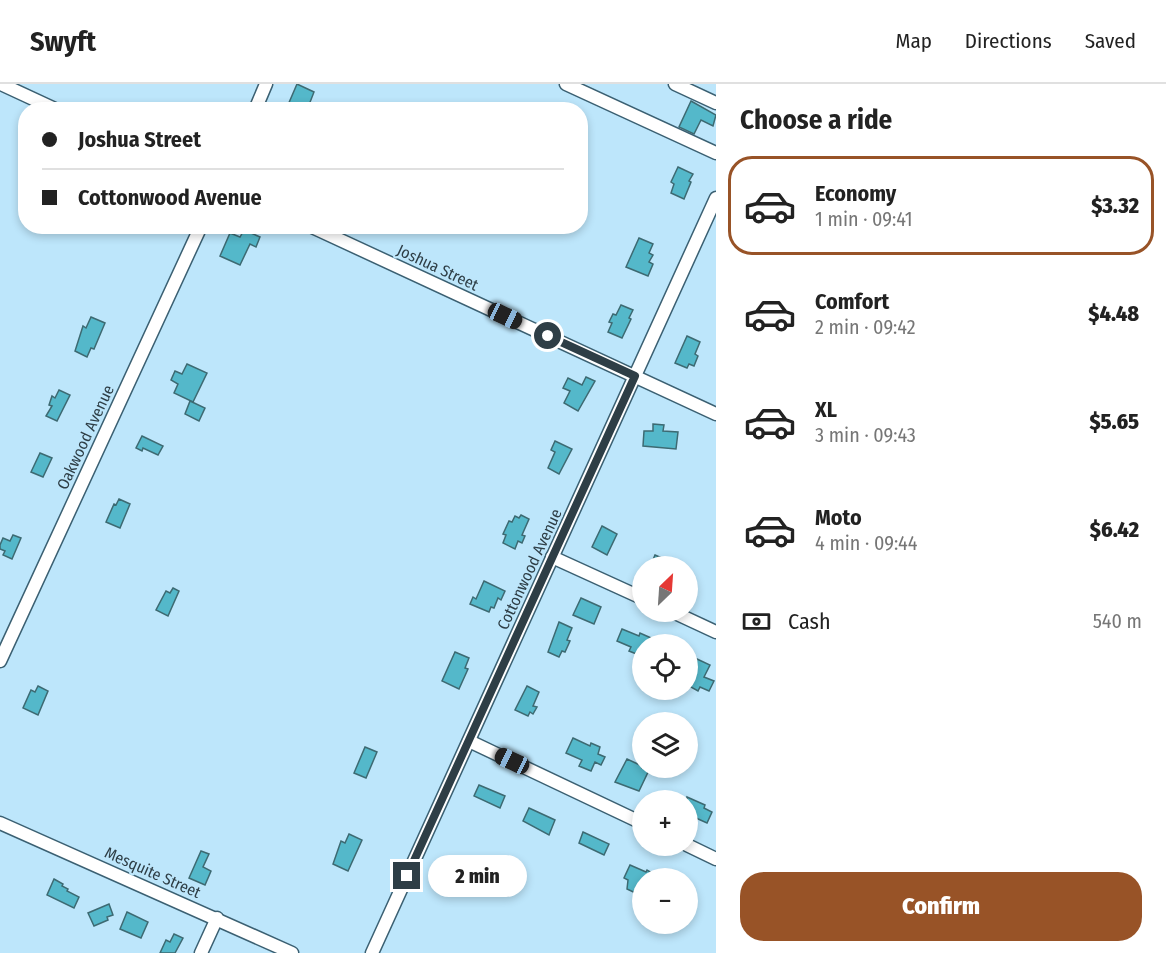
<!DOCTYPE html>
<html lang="en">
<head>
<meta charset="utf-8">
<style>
	body { margin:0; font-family:"Fira Sans Condensed",sans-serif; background:#f6f6f6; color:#222; height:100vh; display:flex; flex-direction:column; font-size:22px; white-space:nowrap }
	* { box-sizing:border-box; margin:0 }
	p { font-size:20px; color:#767676 }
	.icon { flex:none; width:33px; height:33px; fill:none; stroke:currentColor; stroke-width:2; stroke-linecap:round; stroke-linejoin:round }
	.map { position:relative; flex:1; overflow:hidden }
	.sheet { display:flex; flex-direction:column; background:#fff; width:450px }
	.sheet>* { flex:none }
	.banner { position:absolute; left:18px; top:18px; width:570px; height:132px; border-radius:24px; box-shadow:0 3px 9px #0003; display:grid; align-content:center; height:132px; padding:0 24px; background:#fff }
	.needle { width:39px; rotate:25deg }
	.tools { position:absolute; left:632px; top:472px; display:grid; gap:12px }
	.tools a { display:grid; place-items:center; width:66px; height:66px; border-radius:50%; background:#fff; box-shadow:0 3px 9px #0003; font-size:30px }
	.end { position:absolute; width:27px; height:27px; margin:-14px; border:8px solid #2e3e46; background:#fff; box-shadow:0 0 0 3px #fff }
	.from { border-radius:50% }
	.bubble { position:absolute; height:42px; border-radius:21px; background:#fff; box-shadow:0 3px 9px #0003; font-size:20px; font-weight:800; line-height:42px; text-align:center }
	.car { position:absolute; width:18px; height:36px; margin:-18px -9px; border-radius:8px; box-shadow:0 0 4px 2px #0007; background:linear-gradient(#222 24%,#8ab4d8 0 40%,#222 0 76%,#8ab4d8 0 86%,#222 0) }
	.banner b { display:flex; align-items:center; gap:21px; height:57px; font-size:22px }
	.banner b+b { border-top:2px solid #e0e0e0 }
	.banner i { width:15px; height:15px; background:#222 }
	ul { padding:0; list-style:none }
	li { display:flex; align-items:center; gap:18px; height:99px; margin:0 12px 9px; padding:0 12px; border:3px solid transparent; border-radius:24px }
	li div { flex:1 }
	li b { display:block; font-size:22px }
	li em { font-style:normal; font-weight:800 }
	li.current { border-color:#985327 }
	li>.icon { width:54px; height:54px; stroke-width:1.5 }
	h2 { padding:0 24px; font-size:27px; line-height:72px }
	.pay { display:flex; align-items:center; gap:15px; height:66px; padding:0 24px; font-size:22px }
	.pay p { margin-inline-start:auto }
	.action { display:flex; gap:12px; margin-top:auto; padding:12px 24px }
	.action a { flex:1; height:69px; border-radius:24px; background:#985327; color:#fff; font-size:24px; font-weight:800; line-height:69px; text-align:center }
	header { display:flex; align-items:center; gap:36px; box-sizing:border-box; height:84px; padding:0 30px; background:#fff; border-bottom:2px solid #e0e0e0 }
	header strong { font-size:28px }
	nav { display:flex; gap:33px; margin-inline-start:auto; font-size:21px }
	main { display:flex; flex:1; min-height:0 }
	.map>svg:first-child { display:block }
	.building { fill:#54b8ca; stroke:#3d6a72; stroke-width:1.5 }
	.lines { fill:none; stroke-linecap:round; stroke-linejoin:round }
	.minor-casing { stroke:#3b6072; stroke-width:15 }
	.minor { stroke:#fff; stroke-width:12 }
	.route { stroke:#2e3e46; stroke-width:8 }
	.labels { text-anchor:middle; stroke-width:4.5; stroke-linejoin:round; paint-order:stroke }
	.street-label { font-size:16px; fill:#2e3e46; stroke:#bde6fb }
</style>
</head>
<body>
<header>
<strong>Swyft</strong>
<nav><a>Map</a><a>Directions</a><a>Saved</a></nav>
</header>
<main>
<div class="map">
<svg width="716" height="869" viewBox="0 0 716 869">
	<rect width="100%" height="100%" fill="#bde6fb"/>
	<g class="building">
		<polygon points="297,0 314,8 307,26 298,26 288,21"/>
		<polygon points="691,17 716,31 713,42 701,36 694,50 679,43"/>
		<polygon points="678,83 693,90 689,97 691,98 684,115 671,109 674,100 671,98"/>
		<polygon points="244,146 260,153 256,163 250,160 240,181 220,172 230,149 240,153"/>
		<polygon points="639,154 653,160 649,169 653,171 649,178 653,180 648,192 626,183"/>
		<polygon points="621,221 633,226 629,234 631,235 622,254 608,248 612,239 609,238 613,230 616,231"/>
		<polygon points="91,233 105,239 94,265 91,264 87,273 75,267 83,242 86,244"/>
		<polygon points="687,252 700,258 695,270 698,272 694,282 689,280 687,284 675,279"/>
		<polygon points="187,280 207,289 193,318 174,309 178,300 171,296 175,287 182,290"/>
		<polygon points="586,293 595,297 578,327 564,319 570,307 563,304 568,294 582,301"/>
		<polygon points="59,306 70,311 57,337 46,332 52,322 49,321 52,312 55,314"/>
		<polygon points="190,317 205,324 199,337 185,330"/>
		<polygon points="653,340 664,341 663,347 678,348 676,365 643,362 644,347 653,347"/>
		<polygon points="142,352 163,362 158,371 143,364 142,367 136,364"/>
		<polygon points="555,357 572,365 559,390 548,384 555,368 551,366"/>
		<polygon points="40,369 52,374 43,393 31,388"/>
		<polygon points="119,415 130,420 120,444 106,438 114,420 116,421"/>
		<polygon points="521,431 529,435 522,451 525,452 522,459 518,457 515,465 503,459 506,451 503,450 509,437 512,438 515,432 519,434"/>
		<polygon points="602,442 617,450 607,471 592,463"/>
		<polygon points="13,451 21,454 12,475 3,471 5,467 0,465 0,461 3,454 10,457"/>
		<polygon points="655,471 682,483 650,483"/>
		<polygon points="484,497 505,507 501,516 498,514 494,524 491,523 489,528 470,520 473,513 476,515"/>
		<polygon points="173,504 179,507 168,532 156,526 166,507 170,509"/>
		<polygon points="581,514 601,523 594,540 573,531"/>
		<polygon points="559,538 572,544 567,556 570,557 565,568 562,567 559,573 548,568"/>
		<polygon points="622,545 639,552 640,549 651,554 648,561 642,561 639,571 629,567 631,563 617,557"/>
		<polygon points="455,568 469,574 465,584 468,585 459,605 442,597"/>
		<polygon points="697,575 710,581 704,593 714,597 709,607 700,603 698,607 689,602 692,595 687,592 687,579 693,583"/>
		<polygon points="38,602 48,607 38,631 23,624 31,606 35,608"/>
		<polygon points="527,602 539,608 533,622 537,623 533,630 530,628 528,632 515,626"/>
		<polygon points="573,654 590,662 591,659 600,663 598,670 605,673 601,681 595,678 591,687 579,682 582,676 566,669"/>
		<polygon points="365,663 377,668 366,694 354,689"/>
		<polygon points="627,675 642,682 642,684 650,684 639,707 615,698"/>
		<polygon points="479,701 505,712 500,724 474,712"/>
		<polygon points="687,713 705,721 704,724 712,728 707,739 687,730"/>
		<polygon points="529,724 555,736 549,751 523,737"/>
		<polygon points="583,748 609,760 604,771 579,759"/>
		<polygon points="349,750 362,756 348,787 333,780 341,757 345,759"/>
		<polygon points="201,767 209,770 203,783 211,787 205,801 189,794"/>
		<polygon points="630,781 646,788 647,786 662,795 642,795 642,812 627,805 628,796 624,794"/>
		<polygon points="54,795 63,800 62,802 68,805 67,807 79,813 74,824 47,811"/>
		<polygon points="109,820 113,831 107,833 108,836 94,842 88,829"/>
		<polygon points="127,828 148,838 141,854 120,845"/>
		<polygon points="174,850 183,854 175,869 160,869 166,856 170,858"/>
	</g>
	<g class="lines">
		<g class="minor-casing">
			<g id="minor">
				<polyline points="1,0 57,26"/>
				<polyline points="566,0 716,69"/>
				<polyline points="675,0 716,19"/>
				<polyline points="255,26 266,0"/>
				<polyline points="310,142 716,330"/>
				<polyline points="552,473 642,514"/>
				<polyline points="673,528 716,548"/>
				<polyline points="0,577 201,142"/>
				<polyline points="469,657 642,739"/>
				<polyline points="0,739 292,869"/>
				<polyline points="687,761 716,775"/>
				<polyline points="201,869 217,834"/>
				<polyline points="372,869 716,114"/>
			</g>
		</g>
		<use href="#minor" class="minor"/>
	</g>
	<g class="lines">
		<polyline class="route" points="407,792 635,292 548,252"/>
	</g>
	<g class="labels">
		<g class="street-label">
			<text transform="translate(438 183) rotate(25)" y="6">Joshua Street</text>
			<text transform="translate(85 353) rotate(-65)" y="6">Oakwood Avenue</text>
			<text transform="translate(529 485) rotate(-65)" y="6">Cottonwood Avenue</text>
			<text transform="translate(153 788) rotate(24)" y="6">Mesquite Street</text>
		</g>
	</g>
</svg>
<div class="tools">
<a><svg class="needle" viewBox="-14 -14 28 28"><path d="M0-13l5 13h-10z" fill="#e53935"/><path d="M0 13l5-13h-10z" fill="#767676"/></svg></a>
<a><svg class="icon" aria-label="locate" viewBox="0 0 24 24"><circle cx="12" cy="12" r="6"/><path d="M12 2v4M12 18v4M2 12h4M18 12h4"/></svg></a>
<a><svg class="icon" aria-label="layers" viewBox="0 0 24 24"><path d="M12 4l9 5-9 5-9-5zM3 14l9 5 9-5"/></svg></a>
<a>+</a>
<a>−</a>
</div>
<i class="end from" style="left:548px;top:252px"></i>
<i class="end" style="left:407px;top:792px"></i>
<div class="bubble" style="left:428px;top:771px;width:99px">2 min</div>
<i class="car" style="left:505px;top:232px;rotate:115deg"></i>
<i class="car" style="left:512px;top:677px;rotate:295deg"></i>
<div class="banner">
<b><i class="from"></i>Joshua Street</b>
<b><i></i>Cottonwood Avenue</b>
</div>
</div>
<section class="sheet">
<h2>Choose a ride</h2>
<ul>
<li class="current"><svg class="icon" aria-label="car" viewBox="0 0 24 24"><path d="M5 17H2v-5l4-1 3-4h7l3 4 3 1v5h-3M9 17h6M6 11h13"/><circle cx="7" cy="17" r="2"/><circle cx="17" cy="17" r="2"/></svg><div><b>Economy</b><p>1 min · 09:41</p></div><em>$3.32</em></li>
<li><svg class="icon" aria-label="car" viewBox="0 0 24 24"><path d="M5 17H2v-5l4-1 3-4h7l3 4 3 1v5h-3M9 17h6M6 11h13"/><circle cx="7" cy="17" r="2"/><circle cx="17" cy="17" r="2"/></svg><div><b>Comfort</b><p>2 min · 09:42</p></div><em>$4.48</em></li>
<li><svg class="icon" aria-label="car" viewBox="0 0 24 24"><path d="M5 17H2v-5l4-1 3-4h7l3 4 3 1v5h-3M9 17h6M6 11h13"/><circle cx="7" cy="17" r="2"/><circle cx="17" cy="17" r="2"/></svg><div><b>XL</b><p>3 min · 09:43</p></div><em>$5.65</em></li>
<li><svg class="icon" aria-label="car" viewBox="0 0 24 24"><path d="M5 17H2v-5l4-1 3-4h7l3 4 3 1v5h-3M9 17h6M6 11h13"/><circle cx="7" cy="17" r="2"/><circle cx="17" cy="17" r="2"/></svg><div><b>Moto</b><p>4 min · 09:44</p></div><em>$6.42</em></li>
</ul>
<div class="pay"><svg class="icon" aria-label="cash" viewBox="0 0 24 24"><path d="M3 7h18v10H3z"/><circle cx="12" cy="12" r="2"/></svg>Cash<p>540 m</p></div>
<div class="action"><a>Confirm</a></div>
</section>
</main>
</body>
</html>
